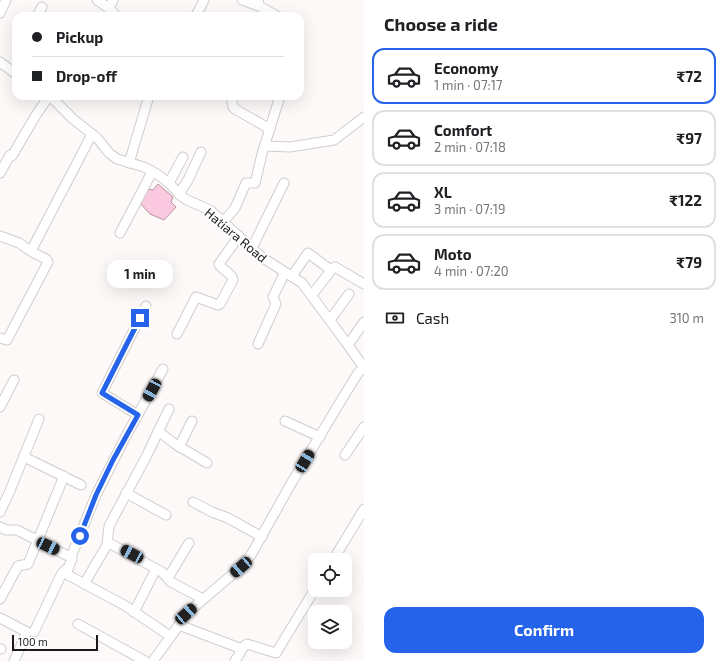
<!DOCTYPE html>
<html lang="en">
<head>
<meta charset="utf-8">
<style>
	body { margin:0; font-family:"Exo 2",sans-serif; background:#f2f2f2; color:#202124; height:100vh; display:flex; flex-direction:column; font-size:15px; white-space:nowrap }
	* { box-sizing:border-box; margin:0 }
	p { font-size:13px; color:#757577 }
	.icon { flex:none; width:22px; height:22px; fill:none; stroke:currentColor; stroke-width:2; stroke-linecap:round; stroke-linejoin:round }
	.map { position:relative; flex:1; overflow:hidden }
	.sheet { display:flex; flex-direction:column; background:#fff; width:360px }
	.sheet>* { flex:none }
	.guide { position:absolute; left:12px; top:12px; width:292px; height:88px; border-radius:12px; box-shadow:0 4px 16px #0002; display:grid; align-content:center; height:88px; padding:0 20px; background:#fff }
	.fabs { position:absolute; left:308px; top:553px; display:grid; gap:8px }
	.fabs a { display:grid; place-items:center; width:44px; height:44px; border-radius:8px; background:#fff; box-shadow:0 4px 16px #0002; font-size:20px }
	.scale { position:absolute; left:12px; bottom:10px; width:86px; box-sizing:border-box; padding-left:4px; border:2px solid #1b1919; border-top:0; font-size:11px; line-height:14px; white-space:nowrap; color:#1b1919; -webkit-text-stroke:3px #fff; paint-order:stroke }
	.end { position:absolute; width:18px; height:18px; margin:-9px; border:5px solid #2563eb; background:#fff; box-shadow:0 0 0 2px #fff }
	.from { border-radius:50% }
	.bubble { position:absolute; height:28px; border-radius:12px; background:#fff; box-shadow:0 4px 16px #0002; font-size:13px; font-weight:700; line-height:28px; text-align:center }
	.car { position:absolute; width:12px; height:24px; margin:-12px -6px; border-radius:5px; box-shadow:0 0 3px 1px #0007; background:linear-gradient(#222 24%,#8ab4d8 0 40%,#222 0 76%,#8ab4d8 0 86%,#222 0) }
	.guide b { display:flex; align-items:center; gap:14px; height:38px; font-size:15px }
	.guide b+b { border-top:1px solid #e0e0e0 }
	.guide i { width:10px; height:10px; background:#202124 }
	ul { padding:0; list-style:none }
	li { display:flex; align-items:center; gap:12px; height:56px; margin:0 8px 6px; padding:0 12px; border:2px solid #e0e0e0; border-radius:12px }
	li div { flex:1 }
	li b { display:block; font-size:15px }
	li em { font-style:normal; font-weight:700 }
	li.selected { border-color:#2563eb }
	li>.icon { width:36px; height:36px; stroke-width:1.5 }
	h2 { padding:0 20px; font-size:18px; line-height:48px }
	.pay { display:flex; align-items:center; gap:10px; height:44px; padding:0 20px; font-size:15px }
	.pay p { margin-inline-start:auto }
	.action { display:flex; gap:8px; margin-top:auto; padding:8px 20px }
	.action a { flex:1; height:46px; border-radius:12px; background:#2563eb; color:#fff; font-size:16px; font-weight:700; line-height:46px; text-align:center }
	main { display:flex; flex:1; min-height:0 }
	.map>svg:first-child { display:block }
	.water { fill:#fac8df; stroke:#b794a4 }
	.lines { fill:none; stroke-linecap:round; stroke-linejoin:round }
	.minor-casing { stroke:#d1cdcc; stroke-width:11 }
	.minor { stroke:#fff; stroke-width:9 }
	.route { stroke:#2563eb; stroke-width:5 }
	.labels { text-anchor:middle; stroke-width:3.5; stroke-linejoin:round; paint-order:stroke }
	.street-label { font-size:13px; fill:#1b1919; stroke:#fff }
</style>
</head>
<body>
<main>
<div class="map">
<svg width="364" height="661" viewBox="0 0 364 661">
	<rect width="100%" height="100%" fill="#fdf9f8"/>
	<polygon class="water" points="158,184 173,197 171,202 176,207 164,220 150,214 140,203 148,189 153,190"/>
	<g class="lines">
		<g class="minor-casing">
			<g id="minor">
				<polyline points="97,0 110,9"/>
				<polyline points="113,0 109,8 116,16"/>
				<polyline points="242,0 259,6"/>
				<polyline points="258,0 259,6 277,16"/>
				<polyline points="0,13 6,0"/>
				<polyline points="37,16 42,7"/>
				<polyline points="196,16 204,0"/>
				<polyline points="0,62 16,74"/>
				<polyline points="50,96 73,119 97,138 109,153 117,159 144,167 157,174 170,184 181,196 187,200 210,210 263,258 302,283 348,345 364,368"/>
				<polyline points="231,96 233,107 235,109 270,129"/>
				<polyline points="265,146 290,147 334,140 364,117"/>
				<polyline points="12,156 36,115 49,96"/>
				<polyline points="129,163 149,96"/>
				<polyline points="0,173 10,155"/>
				<polyline points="169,183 183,157"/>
				<polyline points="179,194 188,180 201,152"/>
				<polyline points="223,222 235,208 246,183 255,183 262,154 280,96"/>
				<polyline points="120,233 152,172"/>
				<polyline points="0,236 19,243 34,253 46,259 48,262 7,340 0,338"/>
				<polyline points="252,248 284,183"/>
				<polyline points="31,251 92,134"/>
				<polyline points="292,276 308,253 331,270"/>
				<polyline points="312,295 332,269 335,267 364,284"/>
				<polyline points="330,320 349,294"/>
				<path d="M177 334 196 297 218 305 220 304 233 280C232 272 222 271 219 264L239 236"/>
				<polyline points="258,344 276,304 273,297 285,272"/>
				<polyline points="348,345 364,322"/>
				<polyline points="0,407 14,380"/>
				<polyline points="138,415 102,393 146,306"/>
				<polyline points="285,421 320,437"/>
				<polyline points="158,431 175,444 207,463"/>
				<polyline points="179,447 192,421"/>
				<polyline points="345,455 364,427"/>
				<polyline points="24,457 81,485"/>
				<polyline points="126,493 166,515"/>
				<polyline points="193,502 212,512 228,518 262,537"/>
				<polyline points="0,512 9,493 39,419"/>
				<polyline points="0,527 6,530 17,530 72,558 72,559 67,571 68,575 124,605 170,636"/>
				<polyline points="107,545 109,526 146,457 169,409"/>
				<polyline points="71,557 96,495 125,438 163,369"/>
				<polyline points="333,560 364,509"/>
				<polyline points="168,578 189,543"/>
				<polyline points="84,584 107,545 109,543 162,572 171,582 203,599"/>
				<polyline points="0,599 18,566 28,564 64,476"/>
				<polyline points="134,612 156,569"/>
				<polyline points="0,618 27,632 14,661"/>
				<polyline points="78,624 145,661"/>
				<polyline points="179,625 186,614 241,567 251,555 292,482 342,399 358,373 364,367"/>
				<polyline points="34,632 62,573 69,567"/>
				<polyline points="0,649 1,649"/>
				<polyline points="153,661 179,625 242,649"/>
				<polyline points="235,661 244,646 247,644 276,653 315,589"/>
			</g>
		</g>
		<use href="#minor" class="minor"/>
	</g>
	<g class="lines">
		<polyline class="route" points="80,536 96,495 113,460 138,415 102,393 140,318"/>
	</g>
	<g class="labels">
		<g class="street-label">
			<text transform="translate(236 235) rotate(40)" y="5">Hatiara Road</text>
		</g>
	</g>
</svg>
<div class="fabs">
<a><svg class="icon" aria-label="locate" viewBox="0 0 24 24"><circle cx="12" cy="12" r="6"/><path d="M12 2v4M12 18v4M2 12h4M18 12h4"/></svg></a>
<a><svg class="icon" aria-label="layers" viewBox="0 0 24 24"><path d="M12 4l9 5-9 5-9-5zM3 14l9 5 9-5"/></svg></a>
</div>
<div class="scale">100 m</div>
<i class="end from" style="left:80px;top:536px"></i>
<i class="end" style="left:140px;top:318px"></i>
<div class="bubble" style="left:107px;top:260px;width:66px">1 min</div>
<i class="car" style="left:152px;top:390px;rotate:209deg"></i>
<i class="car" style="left:305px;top:461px;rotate:31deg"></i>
<i class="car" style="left:48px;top:546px;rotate:115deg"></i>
<i class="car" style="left:132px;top:554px;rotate:298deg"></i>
<i class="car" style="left:241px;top:567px;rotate:229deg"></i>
<i class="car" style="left:186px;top:614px;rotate:48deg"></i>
<div class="guide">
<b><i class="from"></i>Pickup</b>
<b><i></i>Drop-off</b>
</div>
</div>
<section class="sheet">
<h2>Choose a ride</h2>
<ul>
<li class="selected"><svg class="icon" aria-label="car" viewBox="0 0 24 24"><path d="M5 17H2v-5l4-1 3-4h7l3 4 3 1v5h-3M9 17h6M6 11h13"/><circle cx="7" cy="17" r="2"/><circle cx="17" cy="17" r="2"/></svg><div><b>Economy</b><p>1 min · 07:17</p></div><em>₹72</em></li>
<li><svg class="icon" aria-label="car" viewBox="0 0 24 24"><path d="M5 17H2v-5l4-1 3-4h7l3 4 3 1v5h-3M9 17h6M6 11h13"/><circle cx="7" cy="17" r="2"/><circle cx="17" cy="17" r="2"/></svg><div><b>Comfort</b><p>2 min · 07:18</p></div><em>₹97</em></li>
<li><svg class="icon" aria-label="car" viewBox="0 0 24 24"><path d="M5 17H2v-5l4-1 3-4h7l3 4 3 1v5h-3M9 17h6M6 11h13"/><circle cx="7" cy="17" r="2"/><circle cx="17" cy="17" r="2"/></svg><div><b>XL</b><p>3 min · 07:19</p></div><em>₹122</em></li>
<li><svg class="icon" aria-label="car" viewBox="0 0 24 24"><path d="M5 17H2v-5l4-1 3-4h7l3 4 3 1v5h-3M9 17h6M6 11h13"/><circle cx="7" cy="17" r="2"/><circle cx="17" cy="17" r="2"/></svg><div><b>Moto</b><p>4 min · 07:20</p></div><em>₹79</em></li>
</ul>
<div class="pay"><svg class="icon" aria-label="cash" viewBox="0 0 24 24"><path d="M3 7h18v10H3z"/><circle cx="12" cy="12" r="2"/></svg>Cash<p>310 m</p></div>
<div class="action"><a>Confirm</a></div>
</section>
</main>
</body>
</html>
